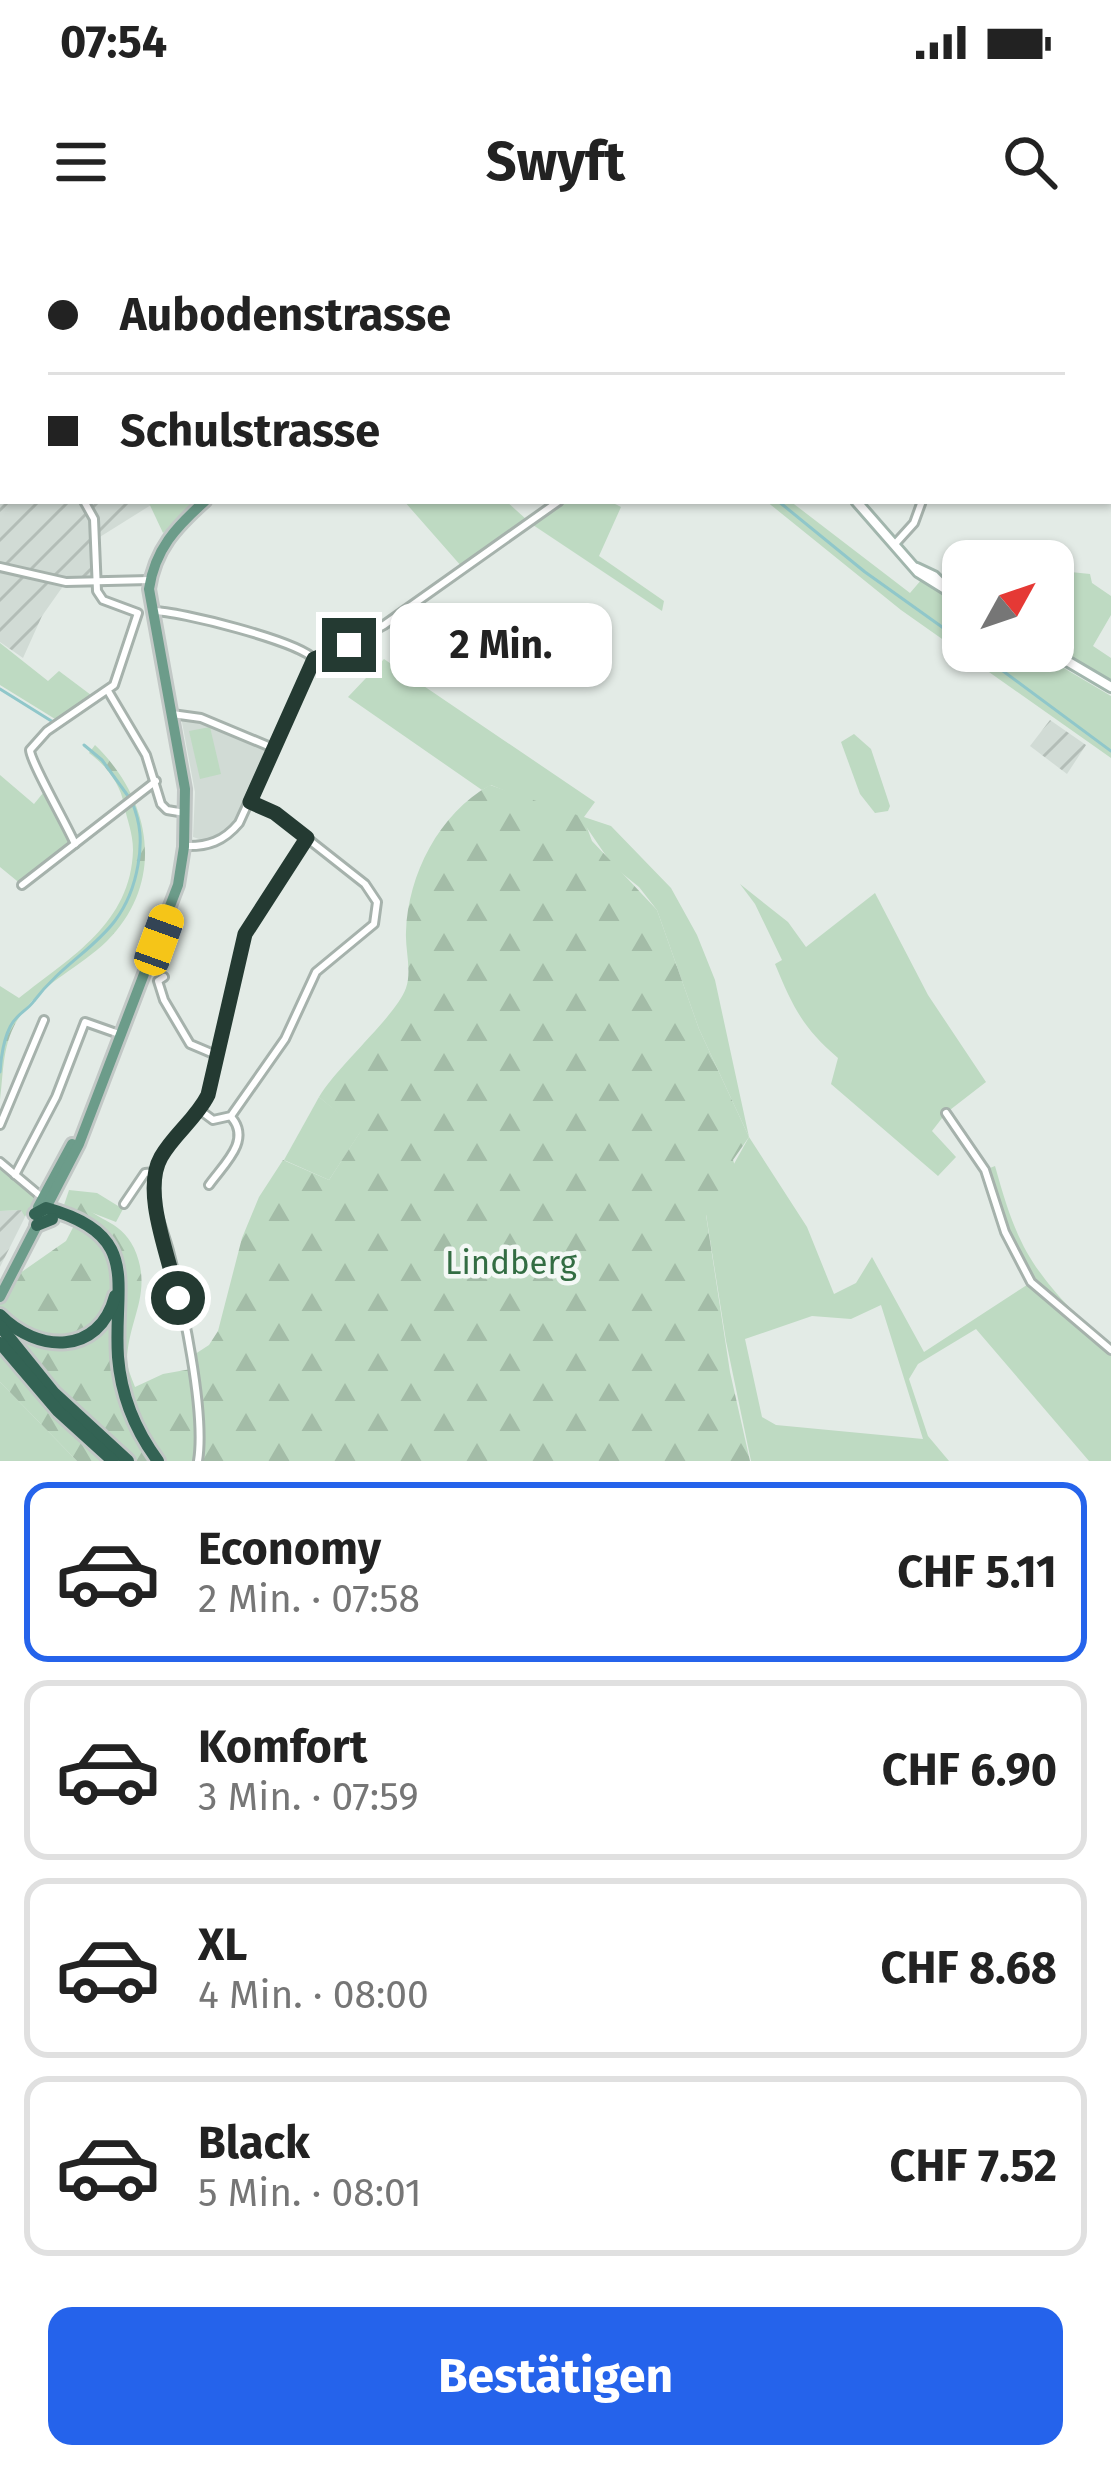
<!DOCTYPE html>
<html lang="de">
<head>
<meta charset="utf-8">
<style>
	body { margin:0; font-family:"Fira Sans",sans-serif; background:#f6f6f6; color:#222; height:100vh; display:flex; flex-direction:column; font-size:45px; white-space:nowrap }
	* { box-sizing:border-box; margin:0 }
	p { font-size:39px; color:#767676 }
	.icon { flex:none; width:66px; height:66px; fill:none; stroke:currentColor; stroke-width:2; stroke-linecap:round; stroke-linejoin:round }
	.map { position:relative; height:1221px; overflow:hidden }
	.sheet { display:flex; flex-direction:column; background:#fff; flex:1 }
	.sheet>* { flex:none }
	.top-card { position:absolute; left:0px; top:0px; width:1113px; height:264px; box-shadow:0 3px 9px #0004; display:grid; align-content:center; height:264px; padding:0 48px; background:#fff }
	.needle { width:78px; rotate:50deg }
	.fabs { position:absolute; left:942px; top:300px; display:grid; gap:24px }
	.fabs a { display:grid; place-items:center; width:132px; height:132px; border-radius:24px; background:#fff; box-shadow:0 3px 9px #0004; font-size:60px }
	.end { position:absolute; width:54px; height:54px; margin:-27px; border:15px solid #243a32; background:#fff; box-shadow:0 0 0 6px #fff }
	.from { border-radius:50% }
	.bubble { position:absolute; height:84px; border-radius:24px; background:#fff; box-shadow:0 3px 9px #0004; font-size:39px; font-weight:700; line-height:84px; text-align:center }
	.car { position:absolute; width:36px; height:72px; margin:-36px -18px; border-radius:15px; box-shadow:0 0 9px 3px #0007; background:linear-gradient(#f5c518 24%,#345 0 40%,#f5c518 0 76%,#345 0 86%,#f5c518 0) }
	.top-card b { display:flex; align-items:center; gap:42px; height:114px; font-size:45px }
	.top-card b+b { border-top:3px solid #e0e0e0 }
	.top-card i { width:30px; height:30px; background:#222 }
	ul { padding:21px 0 0; list-style:none }
	li { display:flex; align-items:center; gap:36px; height:180px; margin:0 24px 18px; padding:0 24px; border:6px solid #e0e0e0; border-radius:24px }
	li div { flex:1 }
	li b { display:block; font-size:45px }
	li em { font-style:normal; font-weight:700 }
	li.selected { border-color:#2563eb }
	li>.icon { width:108px; height:108px; stroke-width:1.5 }
	.action { display:flex; gap:24px; margin-top:auto; padding:24px 48px }
	.action a { flex:1; height:138px; border-radius:24px; background:#2563eb; color:#fff; font-size:48px; font-weight:700; line-height:138px; text-align:center }
	.status { display:flex; justify-content:space-between; align-items:center; height:84px; padding:0 60px; background:#fff; direction:ltr }
	.status svg { height:33px; fill:currentColor }
	header { display:flex; justify-content:space-between; align-items:center; height:156px; padding:0 48px; background:#fff; font-size:54px; font-weight:700 }
	.map>svg:first-child { display:block }
	.built { fill:#d1dbd5 }
	.industrial { fill:url(#industrial-furrows) }
	.green { fill:#bedac2; fill-rule:evenodd }
	.forest { fill:url(#forest-firs) }
	.lines { fill:none; stroke-linecap:round; stroke-linejoin:round }
	.stream { stroke:#90c7ca; stroke-width:3 }
	.street-casing { stroke:#a6b2ac; stroke-width:12 }
	.secondary-casing { stroke:#a2b6ad; stroke-width:14 }
	.primary-casing { stroke:#c2c8c6; stroke-width:16 }
	.highway-casing { stroke:#c2c8c6; stroke-width:18 }
	.street { stroke:#fff; stroke-width:6 }
	.secondary { stroke:#fff; stroke-width:8 }
	.primary { stroke:#6c9c8a; stroke-width:10 }
	.highway { stroke:#336354; stroke-width:12 }
	.route { stroke:#243a32; stroke-width:15 }
	.labels { text-anchor:middle; stroke-width:9; stroke-linejoin:round; paint-order:stroke }
	.park-label { font-size:33px; fill:#336d43; stroke:#f3f8f5 }
</style>
</head>
<body>
<div class="status"><b>07:54</b><svg viewBox="0 0 49 12"><path d="M0 12V9h3v3zM5 12V6h3v6zM10 12V3h3v9zM15 12V0h3v12zM26 1h20v11H26zM47 4h2v5h-2z"/></svg></div>
<header><svg class="icon" aria-label="menu" viewBox="0 0 24 24"><path d="M4 6h16M4 12h16M4 18h16"/></svg>Swyft<svg class="icon" aria-label="search" viewBox="0 0 24 24"><circle cx="10" cy="10" r="6"/><path d="M15 15l6 6"/></svg></header>
<div class="map">
<svg width="1111" height="1221" viewBox="0 0 1111 1221">
	<defs>
		<pattern id="industrial-furrows" width="10" height="10" patternUnits="userSpaceOnUse" patternTransform="scale(3)"><rect width="10" height="10" fill="#d1dbd5"/><path d="M-1 1l2-2M0 10L10 0M9 11l2-2" fill="none" stroke="#b3bdb7"/></pattern>
		<pattern id="forest-firs" width="22" height="20" patternUnits="userSpaceOnUse" patternTransform="scale(3)"><rect width="22" height="20" fill="#bedac2"/><path d="M5 1l3.5 6h-7zM16 11l3.5 6h-7z" fill="#a3bca7"/></pattern>
	</defs>
	<rect width="100%" height="100%" fill="#e3ebe6"/>
	<polygon class="built" points="181,477 216,484 269,509 234,582 222,594 205,601 193,597 195,552"/>
	<g class="industrial">
		<polygon points="0,128 3,261 148,261 151,265 95,300 94,343 66,342 42,376 23,418 0,402"/>
		<polygon points="1050,480 1086,505 1067,534 1030,506"/>
		<polygon points="22,970 25,977 0,1027 0,971"/>
	</g>
	<g class="green">
		<polygon points="148,261 205,261 163,293"/>
		<path d="M404 261H506L527 280C554 264 590 249 621 267L599 316 664 361 662 371 527 281 462 327Z"/>
		<polygon points="766,261 790,261 910,353 922,339 963,364 963,411 1035,411 1111,456 1111,518 901,370"/>
		<polygon points="1061,331 1090,334 1092,343 1111,356 1111,375 1093,406 1111,418 1111,447 1053,411 1053,332"/>
		<polygon points="0,403 48,441 59,431 95,458 60,482 0,445"/>
		<path d="M384 419 595 562 584 577 611 586 671 648 697 695 715 740 749 897 807 987 834 1054 856 1043 872 1017 924 1112 1030 1043 1020 1025 985 930 995 926C1013 990 1024 1020 1071 1069 1086 1084 1093 1096 1111 1110V1221H1089L976 1089 918 1124 909 1139 928 1196 949 1221H751L726 1101 706 974 749 897 699 789 657 670 639 647 613 626 585 585 491 545 482 550 348 457ZM881 1065 923 1199 776 1185 762 1177 745 1099 812 1076 851 1079Z"/>
		<polygon points="210,487 221,534 200,539 189,491"/>
		<polygon points="854,494 871,509 890,566 888,571 875,573 860,554 841,502"/>
		<polygon points="0,535 34,564 48,547 75,604 22,645 0,627"/>
		<path d="M740 644 788 682 806 707 875 653 928 755 986 842 946 873 932 891 956 917 938 936 831 844 838 818C802 787 793 767 775 724L782 720 755 664Z"/>
		<polygon points="319,857 361,891 329,940 284,920"/>
		<polygon points="0,924 36,955 25,977 21,970 0,971"/>
		<polygon points="69,950 97,953 123,969 116,982 85,970 81,973 97,984 62,971"/>
		<polygon points="0,1142 77,1221 0,1221"/>
	</g>
	<g class="forest">
		<path d="M95 505C152 560 166 642 107 701 79 728 47 740 23 772 2 799 4 828 0 860V746L19 758C71 717 131 683 133 610 133 593 127 580 124 565 121 545 106 525 89 513Z"/>
		<path d="M490 545 583 577 592 601 657 670 699 789 749 897 733 920 746 959 706 975 730 1132 750 1221H77L0 1142V1097L10 1077 3 1069 0 1073V1041L23 1031 66 1001 80 974 72 966 74 959H79C92 981 120 978 134 1008 154 1052 128 1079 127 1120 127 1128 132 1139 135 1147L163 1134 191 1129 189 1118 209 1105 218 1091 242 998 259 957 283 920 329 940 360 892 319 857C339 824 396 776 406 748 412 731 405 709 406 692 408 634 439 574 490 545Z"/>
	</g>
	<g class="lines">
		<g class="stream">
			<polyline points="612,0 614,3"/>
			<polyline points="778,261 865,332 963,402"/>
			<polyline points="976,411 1111,511"/>
			<polyline points="0,449 53,482"/>
			<polyline points="84,505 102,520 128,556"/>
			<path d="M0 832C1 817 3 801 10 787 16 774 27 771 34 761 74 708 125 700 138 625 142 602 141 584 132 562"/>
		</g>
		<g class="street-casing">
			<g id="street">
				<polyline points="0,208 3,210"/>
				<polyline points="895,304 914,283 922,261"/>
				<polyline points="0,327 66,342 150,340"/>
				<path d="M153 371C179 371 298 401 314 419"/>
				<polyline points="108,451 146,515 161,564 167,570 185,573"/>
				<polyline points="172,474 201,478 273,508"/>
				<path d="M75 604C67 585 30 521 30 510L47 491 114 445 138 373 103 360 97 351 94 279 84 261"/>
				<path d="M184 606C208 607 224 601 239 583L314 419H322L384 385 559 261"/>
				<polyline points="22,645 156,541"/>
				<polyline points="164,737 158,741 164,760 190,804 216,815"/>
				<polyline points="201,871 213,880 231,876 285,799 316,732 374,684 377,662 365,644 275,573 251,562"/>
				<polyline points="946,873 985,930 1005,992 1031,1042 1111,1110"/>
				<polyline points="0,885 44,780"/>
				<polyline points="0,922 38,954"/>
				<polyline points="15,935 56,857 85,782 119,794"/>
				<path d="M209 945C224 924 251 901 232 878"/>
				<polyline points="124,964 145,933 155,932"/>
				<path d="M198 1221C206 1172 182 1062 169 1011 162 985 148 958 156 930 163 901 194 882 207 855L245 694 307 598"/>
			</g>
		</g>
		<g class="secondary-casing">
			<g id="secondary">
				<polyline points="676,0 678,3"/>
				<polyline points="856,261 918,332 963,360"/>
				<polyline points="917,328 934,336 948,350"/>
				<polyline points="1050,411 1111,447"/>
			</g>
		</g>
		<g class="primary-casing">
			<g id="primary">
				<polyline points="547,3 551,0"/>
				<polyline points="38,967 72,904"/>
				<path d="M0 1057 79 904 178 645 184 607 185 549 149 349C155 309 176 287 205 261"/>
			</g>
		</g>
		<g class="highway-casing">
			<g id="highway">
				<path d="M35 974 46 968C143 995 113 1043 118 1117 121 1155 135 1190 158 1221"/>
				<polyline points="37,985 52,979"/>
				<path d="M0 1075C37 1113 99 1116 115 1056"/>
				<polyline points="0,1086 54,1153 128,1221"/>
				<polyline points="0,1103 58,1171 113,1221"/>
			</g>
		</g>
		<use href="#street" class="street"/>
		<use href="#secondary" class="secondary"/>
		<use href="#primary" class="primary"/>
		<use href="#highway" class="highway"/>
	</g>
	<g class="lines">
		<path class="route" d="M178 1058C170 1019 141 952 161 917 174 894 196 879 208 855L245 694 307 598 275 573 250 562 314 419 349 405"/>
	</g>
	<g class="labels">
		<g class="park-label">
			<text x="511" y="1034">Lindberg</text>
		</g>
	</g>
</svg>
<div class="fabs">
<a><svg class="needle" viewBox="-14 -14 28 28"><path d="M0-13l5 13h-10z" fill="#e53935"/><path d="M0 13l5-13h-10z" fill="#767676"/></svg></a>
</div>
<i class="end from" style="left:178px;top:1058px"></i>
<i class="end" style="left:349px;top:405px"></i>
<div class="bubble" style="left:390px;top:363px;width:222px">2 Min.</div>
<i class="car" style="left:159px;top:700px;rotate:20deg"></i>
<div class="top-card">
<b><i class="from"></i>Aubodenstrasse</b>
<b><i></i>Schulstrasse</b>
</div>
</div>
<section class="sheet">
<ul>
<li class="selected"><svg class="icon" aria-label="car" viewBox="0 0 24 24"><path d="M5 17H2v-5l4-1 3-4h7l3 4 3 1v5h-3M9 17h6M6 11h13"/><circle cx="7" cy="17" r="2"/><circle cx="17" cy="17" r="2"/></svg><div><b>Economy</b><p>2 Min. · 07:58</p></div><em>CHF 5.11</em></li>
<li><svg class="icon" aria-label="car" viewBox="0 0 24 24"><path d="M5 17H2v-5l4-1 3-4h7l3 4 3 1v5h-3M9 17h6M6 11h13"/><circle cx="7" cy="17" r="2"/><circle cx="17" cy="17" r="2"/></svg><div><b>Komfort</b><p>3 Min. · 07:59</p></div><em>CHF 6.90</em></li>
<li><svg class="icon" aria-label="car" viewBox="0 0 24 24"><path d="M5 17H2v-5l4-1 3-4h7l3 4 3 1v5h-3M9 17h6M6 11h13"/><circle cx="7" cy="17" r="2"/><circle cx="17" cy="17" r="2"/></svg><div><b>XL</b><p>4 Min. · 08:00</p></div><em>CHF 8.68</em></li>
<li><svg class="icon" aria-label="car" viewBox="0 0 24 24"><path d="M5 17H2v-5l4-1 3-4h7l3 4 3 1v5h-3M9 17h6M6 11h13"/><circle cx="7" cy="17" r="2"/><circle cx="17" cy="17" r="2"/></svg><div><b>Black</b><p>5 Min. · 08:01</p></div><em>CHF 7.52</em></li>
</ul>
<div class="action"><a>Bestätigen</a></div>
</section>
</body>
</html>
